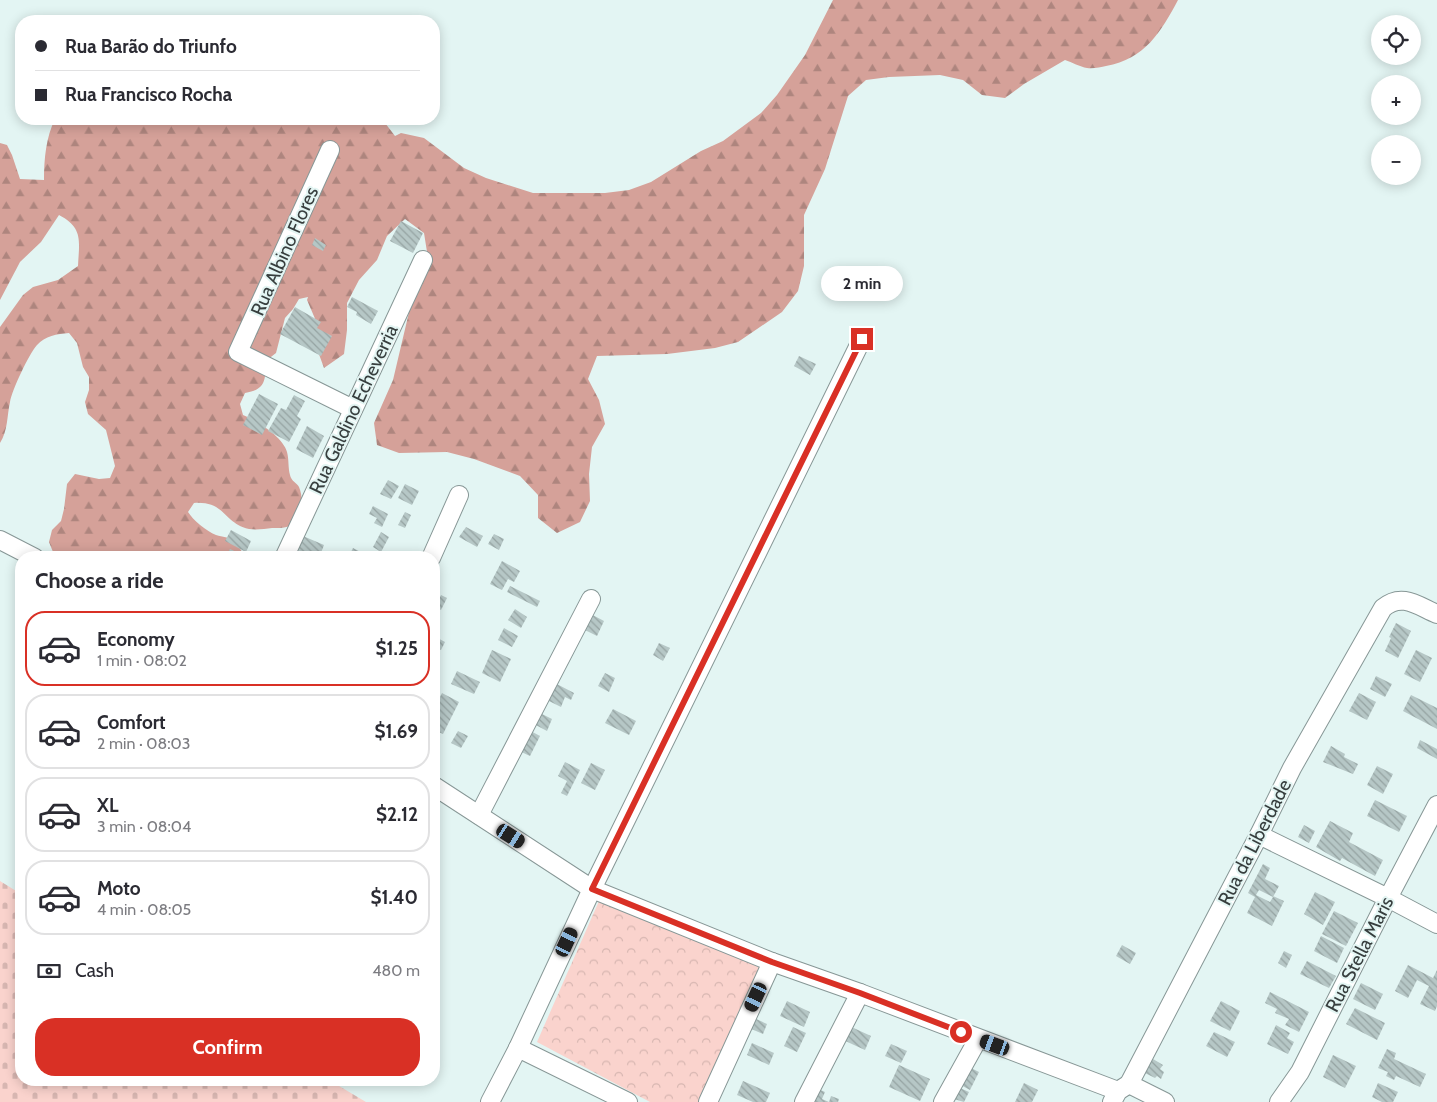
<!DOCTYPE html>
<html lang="en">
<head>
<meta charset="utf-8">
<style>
	body { margin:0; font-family:Cabin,sans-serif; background:#f7f7f7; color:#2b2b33; height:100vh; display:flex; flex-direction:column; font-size:19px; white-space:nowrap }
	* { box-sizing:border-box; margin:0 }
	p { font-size:16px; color:#7c7c81 }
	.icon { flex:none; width:28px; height:28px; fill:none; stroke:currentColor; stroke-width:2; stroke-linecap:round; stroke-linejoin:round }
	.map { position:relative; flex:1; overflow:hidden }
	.sheet { position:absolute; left:15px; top:551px; width:425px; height:535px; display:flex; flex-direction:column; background:#fff; border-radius:20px; box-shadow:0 2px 12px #0003 }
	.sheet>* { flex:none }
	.guide { position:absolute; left:15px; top:15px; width:425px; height:110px; border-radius:20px; box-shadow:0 2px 12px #0003; display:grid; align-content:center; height:110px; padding:0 20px; background:#fff }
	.tools { position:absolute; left:1371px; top:15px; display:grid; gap:10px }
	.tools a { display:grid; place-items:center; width:50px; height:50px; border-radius:50%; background:#fff; box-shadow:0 2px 12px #0003; font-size:25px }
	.end { position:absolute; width:22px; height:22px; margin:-11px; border:6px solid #d93025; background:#fff; box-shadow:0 0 0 2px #fff }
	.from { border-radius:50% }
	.bubble { position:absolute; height:35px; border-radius:18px; background:#fff; box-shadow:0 2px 12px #0003; font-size:16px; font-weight:700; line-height:35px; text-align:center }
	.car { position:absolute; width:15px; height:30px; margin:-15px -8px; border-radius:6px; box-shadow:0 0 4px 1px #0007; background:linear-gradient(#222 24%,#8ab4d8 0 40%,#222 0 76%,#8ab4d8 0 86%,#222 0) }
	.guide b { display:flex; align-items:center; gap:18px; height:48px; font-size:19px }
	.guide b+b { border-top:1px solid #e1e1e2 }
	.guide i { width:12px; height:12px; background:#2b2b33 }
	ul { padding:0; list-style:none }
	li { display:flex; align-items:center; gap:15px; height:75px; margin:0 10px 8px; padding:0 10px; border:2px solid #e1e1e2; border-radius:20px }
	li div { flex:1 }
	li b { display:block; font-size:19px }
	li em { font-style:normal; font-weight:700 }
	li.current { border-color:#d93025 }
	li>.icon { width:45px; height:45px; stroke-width:1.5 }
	h2 { padding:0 20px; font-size:22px; line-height:60px }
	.pay { display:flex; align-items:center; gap:12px; height:55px; padding:0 20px; font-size:19px }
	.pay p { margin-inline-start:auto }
	.cta { display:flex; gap:10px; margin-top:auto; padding:10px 20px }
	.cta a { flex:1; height:58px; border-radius:20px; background:#d93025; color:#fff; font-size:20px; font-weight:700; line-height:58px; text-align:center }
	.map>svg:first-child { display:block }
	.forest { fill:url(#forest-firs) }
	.cemetery { fill:url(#cemetery-stones) }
	.park { fill:url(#park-crowns) }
	.building { fill:url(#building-back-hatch); fill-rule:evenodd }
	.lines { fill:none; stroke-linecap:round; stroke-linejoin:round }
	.minor-casing { stroke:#879796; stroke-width:20 }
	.minor { stroke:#fff; stroke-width:18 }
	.route { stroke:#d93025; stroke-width:6 }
	.labels { text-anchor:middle; stroke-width:4; stroke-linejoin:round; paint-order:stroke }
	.street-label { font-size:19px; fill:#373e3e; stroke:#e3f5f3 }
</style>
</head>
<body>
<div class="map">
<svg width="1437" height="1102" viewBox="0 0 1437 1102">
	<defs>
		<pattern id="forest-firs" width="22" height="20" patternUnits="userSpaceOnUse" patternTransform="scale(1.25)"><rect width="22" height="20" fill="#d5a199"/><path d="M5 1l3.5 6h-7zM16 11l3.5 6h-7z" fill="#ae857e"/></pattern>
		<pattern id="cemetery-stones" width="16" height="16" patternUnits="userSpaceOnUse" patternTransform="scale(1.25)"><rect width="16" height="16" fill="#fad3cd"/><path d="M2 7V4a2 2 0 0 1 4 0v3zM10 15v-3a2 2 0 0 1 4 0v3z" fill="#d7b6b1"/></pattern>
		<pattern id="park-crowns" width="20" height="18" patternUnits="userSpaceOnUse" patternTransform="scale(1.25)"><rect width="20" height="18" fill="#fad3cd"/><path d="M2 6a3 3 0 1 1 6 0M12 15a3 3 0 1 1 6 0" fill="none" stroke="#d7b6b1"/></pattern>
		<pattern id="building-back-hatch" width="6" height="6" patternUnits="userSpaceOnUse" patternTransform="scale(1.25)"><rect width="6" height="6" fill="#b6c7c6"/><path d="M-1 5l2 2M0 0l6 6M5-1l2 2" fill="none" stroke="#95a3a2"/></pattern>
	</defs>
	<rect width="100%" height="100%" fill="#e3f5f3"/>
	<path class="forest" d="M833 0H1178C1161 32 1145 59 1106 66 1101 67 1093 69 1087 68 1080 67 1072 62 1065 60L1024 84 1005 98 982 95 963 80 940 75 889 77 866 80 848 96 825 169 804 215V266L798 291 782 312 738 342 715 348 667 354 597 356 588 379 599 400 605 424 592 447 589 474 590 501 580 522 557 533 538 518V495L520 476 474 459 447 452 399 453 377 445 374 423 393 380 410 308 428 258 424 233 405 219 387 236 377 260 359 280 347 303V330L344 354 324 368 316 346V321L307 300 308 297 299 299 293 309 285 318 276 353 267 360C264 379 268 389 245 393L240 404 243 415C256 420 283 437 287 452 289 459 288 468 290 475 291 481 297 483 299 487 304 499 301 511 298 522 287 528 284 528 272 528 265 529 256 530 249 529 223 523 226 501 194 503L188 512C193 520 206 531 216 535 223 537 228 537 235 541 240 546 241 553 247 557H55L49 542 52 530 61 521 64 509 67 484 75 474 99 479 110 478 115 466 106 430 88 414 85 402 89 390V377L83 367 77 343 69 333C57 334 45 336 37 345 29 354 12 390 10 402 7 415 8 431 0 443V327L23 295 33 287 58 280 78 266C79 242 84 228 59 215L41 242 20 262 0 300V143L7 145 12 155 20 179 44 180C44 159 46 137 55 119H382L395 136 401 133 424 138 464 168 486 178 533 193H605L629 190 651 182 701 151 723 141 761 113 777 95 805 55Z"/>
	<polygon class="cemetery" points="0,881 21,894 21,1080 329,1080 366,1102 0,1102"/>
	<polygon class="park" points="599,901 763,967 700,1102 650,1102 537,1042"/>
	<g class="building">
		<polygon points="401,221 423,233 413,253 390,241"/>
		<polygon points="315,238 326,245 323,251 312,245"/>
		<polygon points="352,297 378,311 371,324 356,315 357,312 347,307"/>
		<polygon points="295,307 321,322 317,328 332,336 321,356 280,334"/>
		<polygon points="799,356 816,364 810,375 794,366"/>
		<polygon points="259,394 278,404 262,435 243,425"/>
		<polygon points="294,395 305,401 297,416 301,419 289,442 268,431 281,408 286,410"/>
		<polygon points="307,426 324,436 313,458 296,449"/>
		<polygon points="388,480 399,486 391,499 380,494"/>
		<polygon points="405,484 419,491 412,505 398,498"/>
		<polygon points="373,506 388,514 382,527 374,523 377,518 369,514"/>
		<polygon points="405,512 411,515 405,528 398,525"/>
		<polygon points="466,527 483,536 477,547 459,537"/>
		<polygon points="231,530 251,541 246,552 225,541"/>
		<polygon points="381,532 389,537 381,552 373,547"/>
		<polygon points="494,534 504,539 499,550 488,544"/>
		<polygon points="303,536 324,545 319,558 315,558 297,550"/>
		<polygon points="353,548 372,558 348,558"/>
		<polygon points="230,549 243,555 241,558 226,556"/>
		<polygon points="502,561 520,571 514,582 508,579 502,590 490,584"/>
		<polygon points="510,586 540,601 537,607 507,592"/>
		<polygon points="441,595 447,598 441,610 435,607"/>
		<polygon points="515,609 527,617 521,628 508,620"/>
		<polygon points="587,612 604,621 597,636 579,627"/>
		<polygon points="434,623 440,626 434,636 445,642 441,650 434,646"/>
		<polygon points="1396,623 1411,631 1398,658 1385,651 1391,638 1389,637"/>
		<polygon points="504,628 518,636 512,647 498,640"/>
		<polygon points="659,643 670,648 663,661 653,655"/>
		<polygon points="492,650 511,659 500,682 482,673"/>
		<polygon points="1416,650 1432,658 1420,682 1404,674"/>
		<polygon points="457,671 480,682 474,694 451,684"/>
		<polygon points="605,673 615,678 609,692 598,686"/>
		<polygon points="1376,676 1392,684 1385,697 1370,689"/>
		<polygon points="553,682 574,693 571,700 565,697 561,707 545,699"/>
		<polygon points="442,693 459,702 443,734 434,730 434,709"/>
		<polygon points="1359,693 1376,702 1367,720 1349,711"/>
		<polygon points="1411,695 1437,708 1437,729 1403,711"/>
		<polygon points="613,709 636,721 629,735 605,723"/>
		<polygon points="538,712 552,719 547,731 532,723"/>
		<polygon points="527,729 540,736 530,756 517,750"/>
		<polygon points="458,731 468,736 461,748 451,743"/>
		<polygon points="1420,740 1437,749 1437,759 1417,748"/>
		<polygon points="1331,746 1345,754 1344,757 1358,764 1353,774 1323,762"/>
		<polygon points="565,762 580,770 567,796 561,793 567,781 558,776"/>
		<polygon points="591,763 605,770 595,790 581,783"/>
		<polygon points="1377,766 1393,774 1383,794 1367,785"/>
		<polygon points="1375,800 1407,816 1399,832 1367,816"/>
		<polygon points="1330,821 1353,833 1349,842 1383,860 1375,876 1342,858 1340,861 1316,847"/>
		<polygon points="1304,825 1315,831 1309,843 1298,837"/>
		<path d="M1263 864 1270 868 1265 879 1279 886 1273 897V896L1284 901 1272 926 1247 913 1255 897 1248 893ZM1259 890 1273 897 1270 902 1256 895Z"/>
		<polygon points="1315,892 1335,902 1323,925 1304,914"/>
		<polygon points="1334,911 1358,923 1346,946 1322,934"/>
		<polygon points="1321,936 1344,948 1337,963 1314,951"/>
		<polygon points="1122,945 1136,953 1130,964 1116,956"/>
		<polygon points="1284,951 1292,955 1286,968 1278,963"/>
		<polygon points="1307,961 1336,976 1329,988 1300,974"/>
		<polygon points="1408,965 1433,978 1437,970 1437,1006 1435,1011 1420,1004 1429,986 1417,980 1408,998 1395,991"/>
		<polygon points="1361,983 1383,994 1375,1010 1353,999"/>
		<polygon points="1270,992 1309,1012 1299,1032 1285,1025 1289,1019 1275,1013 1277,1009 1265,1003"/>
		<polygon points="787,1001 810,1012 804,1027 780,1016"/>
		<polygon points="1221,1001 1240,1011 1230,1031 1210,1021"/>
		<polygon points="1355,1008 1385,1023 1377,1040 1346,1024"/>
		<polygon points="754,1018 767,1024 763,1034 749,1028"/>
		<polygon points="847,1025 871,1036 865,1050 841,1039"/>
		<polygon points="1276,1025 1290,1033 1287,1038 1294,1042 1288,1054 1267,1044"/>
		<polygon points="793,1027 806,1033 797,1052 784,1046"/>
		<polygon points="1214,1032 1235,1042 1227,1057 1206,1046"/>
		<polygon points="752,1043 774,1053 769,1065 747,1055"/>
		<polygon points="891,1044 907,1051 901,1063 885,1056"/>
		<polygon points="1387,1049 1396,1053 1394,1059 1426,1074 1420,1087 1396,1076 1394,1080 1386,1076 1388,1072 1378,1068"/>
		<polygon points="1333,1055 1356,1066 1345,1088 1323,1077"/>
		<polygon points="1153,1059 1163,1065 1160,1069 1164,1072 1161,1079 1157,1076 1155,1078 1145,1073"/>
		<polygon points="899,1065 930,1079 920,1101 889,1087"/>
		<polygon points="965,1065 979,1072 970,1090 957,1083"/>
		<polygon points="743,1081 770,1093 766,1102 753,1102 737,1095"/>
		<polygon points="1024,1083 1038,1090 1032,1102 1015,1102"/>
		<polygon points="1378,1083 1398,1092 1393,1102 1382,1102 1372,1097"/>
		<polygon points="812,1086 825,1092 822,1099 829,1102 831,1096 839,1099 838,1102 805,1102"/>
		<polygon points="960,1088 969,1092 964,1102 954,1099"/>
	</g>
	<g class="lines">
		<g class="minor-casing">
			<g id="minor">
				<polyline points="330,150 238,352 353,409"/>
				<polyline points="0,540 35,558"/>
				<polyline points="284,558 423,260"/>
				<polyline points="431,558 459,495"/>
				<polyline points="434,786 592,889 772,962 860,993 1118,1091"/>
				<polyline points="479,815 591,599"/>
				<polyline points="1259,835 1388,898 1437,924"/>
				<polyline points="518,1048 628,1102"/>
				<polyline points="1129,1084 1165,1102"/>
				<polyline points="490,1102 518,1048 592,889 862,339"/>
				<polyline points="708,1102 772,962"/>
				<polyline points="804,1102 860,993"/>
				<polyline points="943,1102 978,1039"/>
				<path d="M1112 1102 1118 1091 1129 1084 1259 835 1292 768 1383 608C1402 592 1418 606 1437 614"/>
				<polyline points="1279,1102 1300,1072 1388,898 1437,805"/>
			</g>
		</g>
		<use href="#minor" class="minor"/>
	</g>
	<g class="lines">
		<polyline class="route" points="862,339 592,889 772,962 860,993 961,1032"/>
	</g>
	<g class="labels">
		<g class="street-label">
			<text transform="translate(284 251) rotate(-66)" y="7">Rua Albino Flores</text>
			<text transform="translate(353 409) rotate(-65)" y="7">Rua Galdino Echeverria</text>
			<text transform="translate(1254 842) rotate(-63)" y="7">Rua da Liberdade</text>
			<text transform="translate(1359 954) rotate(-63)" y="7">Rua Stella Maris</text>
		</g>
	</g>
</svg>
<div class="tools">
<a><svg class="icon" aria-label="locate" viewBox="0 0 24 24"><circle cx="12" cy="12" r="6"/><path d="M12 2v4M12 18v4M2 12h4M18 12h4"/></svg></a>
<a>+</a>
<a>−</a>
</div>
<i class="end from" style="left:961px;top:1032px"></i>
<i class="end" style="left:862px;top:339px"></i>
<div class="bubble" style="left:821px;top:266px;width:82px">2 min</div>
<i class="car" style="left:511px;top:836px;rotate:123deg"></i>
<i class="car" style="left:567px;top:942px;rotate:25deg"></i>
<i class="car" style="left:756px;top:997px;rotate:205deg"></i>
<i class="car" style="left:995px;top:1045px;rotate:290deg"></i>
<div class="guide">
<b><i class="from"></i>Rua Barão do Triunfo</b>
<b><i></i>Rua Francisco Rocha</b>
</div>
<section class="sheet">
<h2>Choose a ride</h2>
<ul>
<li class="current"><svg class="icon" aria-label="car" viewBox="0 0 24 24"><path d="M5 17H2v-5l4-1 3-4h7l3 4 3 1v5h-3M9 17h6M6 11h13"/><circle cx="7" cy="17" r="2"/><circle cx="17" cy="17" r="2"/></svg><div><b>Economy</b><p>1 min · 08:02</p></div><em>$1.25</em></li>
<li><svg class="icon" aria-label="car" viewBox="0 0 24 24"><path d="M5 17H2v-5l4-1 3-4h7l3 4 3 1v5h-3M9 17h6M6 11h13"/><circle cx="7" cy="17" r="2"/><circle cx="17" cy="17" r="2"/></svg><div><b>Comfort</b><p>2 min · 08:03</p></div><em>$1.69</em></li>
<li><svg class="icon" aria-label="car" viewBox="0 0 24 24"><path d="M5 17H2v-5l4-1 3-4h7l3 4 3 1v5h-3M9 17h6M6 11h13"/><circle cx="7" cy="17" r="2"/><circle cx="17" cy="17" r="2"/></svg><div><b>XL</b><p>3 min · 08:04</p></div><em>$2.12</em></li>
<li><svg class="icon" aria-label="car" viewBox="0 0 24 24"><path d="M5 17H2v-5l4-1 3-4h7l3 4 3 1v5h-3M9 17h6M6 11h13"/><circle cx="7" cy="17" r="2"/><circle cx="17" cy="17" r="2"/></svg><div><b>Moto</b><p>4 min · 08:05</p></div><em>$1.40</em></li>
</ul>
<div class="pay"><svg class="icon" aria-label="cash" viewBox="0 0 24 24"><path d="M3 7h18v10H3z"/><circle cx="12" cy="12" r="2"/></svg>Cash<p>480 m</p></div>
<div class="cta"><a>Confirm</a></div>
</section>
</div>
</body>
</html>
